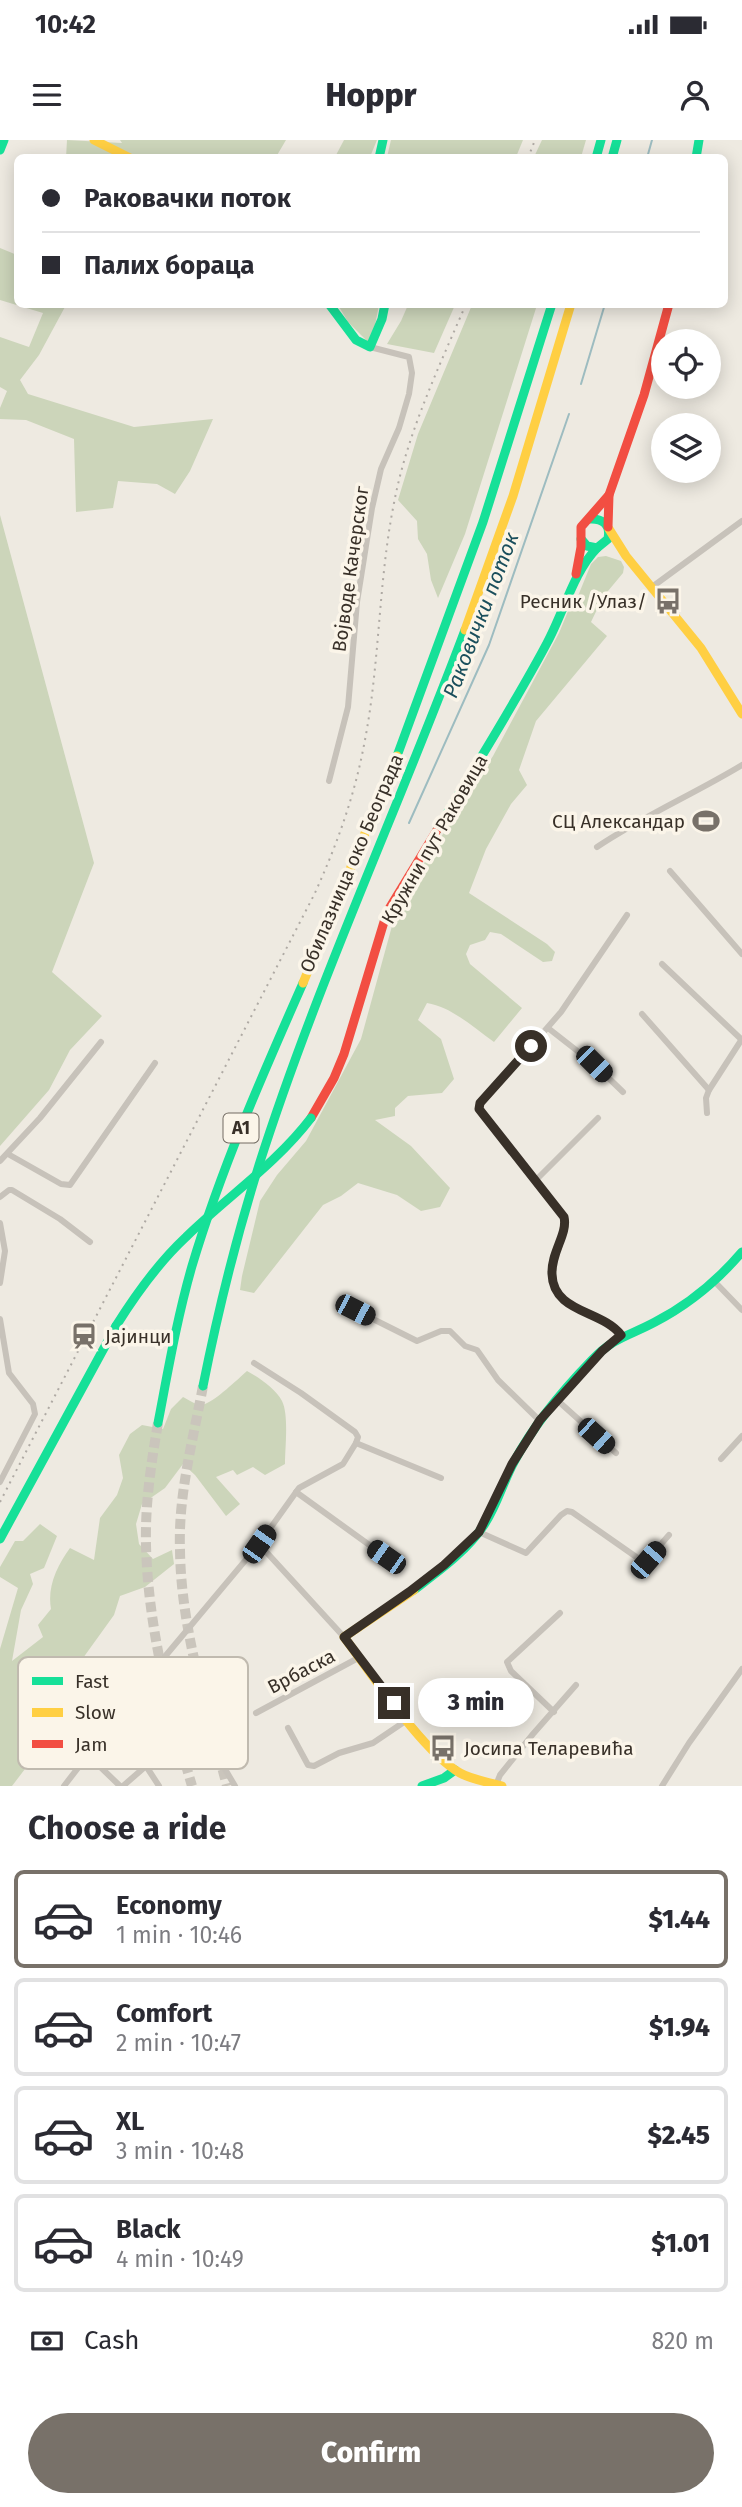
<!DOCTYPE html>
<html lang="en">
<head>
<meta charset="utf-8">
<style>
	body { margin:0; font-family:"Fira Sans",sans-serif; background:#f2f2f3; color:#2b2b33; height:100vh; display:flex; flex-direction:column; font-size:26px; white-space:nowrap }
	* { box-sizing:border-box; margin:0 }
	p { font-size:23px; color:#7c7c81 }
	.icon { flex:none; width:38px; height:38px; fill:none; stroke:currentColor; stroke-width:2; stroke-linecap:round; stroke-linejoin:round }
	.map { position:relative; height:1646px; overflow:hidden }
	.drawer { display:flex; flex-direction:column; background:#fff; flex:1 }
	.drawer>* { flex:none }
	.guide { position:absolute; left:14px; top:14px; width:714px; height:154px; border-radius:10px; box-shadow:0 4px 18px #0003; display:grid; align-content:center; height:154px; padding:0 28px; background:#fff }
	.buttons { position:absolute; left:651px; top:189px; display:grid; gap:14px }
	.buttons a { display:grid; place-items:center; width:70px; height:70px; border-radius:50%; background:#fff; box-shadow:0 4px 18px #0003; font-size:35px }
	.end { position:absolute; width:32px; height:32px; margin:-16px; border:9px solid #383028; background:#fff; box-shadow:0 0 0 4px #fff }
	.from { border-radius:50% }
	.bubble { position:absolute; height:49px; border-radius:24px; background:#fff; box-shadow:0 4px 18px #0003; font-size:23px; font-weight:800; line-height:49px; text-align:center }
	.car { position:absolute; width:21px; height:42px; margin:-21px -10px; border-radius:9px; box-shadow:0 0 5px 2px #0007; background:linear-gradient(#222 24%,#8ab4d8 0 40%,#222 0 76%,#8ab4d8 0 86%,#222 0) }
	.guide b { display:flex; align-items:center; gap:24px; height:66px; font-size:26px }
	.guide b+b { border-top:2px solid #e1e1e2 }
	.guide i { width:18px; height:18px; background:#2b2b33 }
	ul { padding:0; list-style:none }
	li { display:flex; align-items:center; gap:21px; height:98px; margin:0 14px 10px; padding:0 14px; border:4px solid #e1e1e2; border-radius:10px }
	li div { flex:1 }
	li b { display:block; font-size:26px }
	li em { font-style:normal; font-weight:800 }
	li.current { border-color:#787169 }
	li>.icon { width:63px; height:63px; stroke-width:1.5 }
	h2 { padding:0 28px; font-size:32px; line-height:84px }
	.pay { display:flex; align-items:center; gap:18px; height:77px; padding:0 28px; font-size:26px }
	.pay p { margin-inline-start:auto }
	.action { display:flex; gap:14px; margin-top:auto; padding:14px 28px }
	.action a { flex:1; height:80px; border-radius:42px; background:#787169; color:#fff; font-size:28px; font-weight:800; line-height:80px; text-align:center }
	.status { display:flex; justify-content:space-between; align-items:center; height:49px; padding:0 35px; background:#fff; direction:ltr }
	.status svg { height:19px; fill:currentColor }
	header { display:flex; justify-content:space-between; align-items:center; height:91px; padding:0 28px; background:#fff; font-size:32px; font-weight:800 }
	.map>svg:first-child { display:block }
	.green { fill:#ccd5ba }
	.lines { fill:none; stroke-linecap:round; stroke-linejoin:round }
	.stream { stroke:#9dbcc0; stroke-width:2 }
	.highway-tunnel { stroke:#cac5bc; stroke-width:10; stroke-dasharray:10 5; stroke-linecap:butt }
	.street { stroke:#c7c2ba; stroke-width:6 }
	.fast { stroke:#16e098; stroke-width:9 }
	.slow { stroke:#ffcf43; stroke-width:9 }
	.jam { stroke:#f24e42; stroke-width:9 }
	.rail { stroke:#afaaa4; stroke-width:2; stroke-dasharray:2 5; stroke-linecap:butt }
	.fast-bridge { stroke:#16e098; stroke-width:9 }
	.route { stroke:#383028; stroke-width:9 }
	.labels { text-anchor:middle; stroke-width:7; stroke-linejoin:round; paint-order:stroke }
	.shield { fill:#fbf5e9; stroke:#726b62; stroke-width:2 }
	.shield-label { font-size:18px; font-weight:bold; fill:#383028 }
	.street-label { font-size:19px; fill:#383028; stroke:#fbf5e9 }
	.poi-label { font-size:19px; fill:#383028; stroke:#fbf5e9; text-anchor:end }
	.water-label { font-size:21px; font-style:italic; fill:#1b4f5c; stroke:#fbf5e9 }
	.key { fill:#fbf5e9; stroke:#c0baaf; stroke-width:2 }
	.key-label { font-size:19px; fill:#383028 }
</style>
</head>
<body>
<div class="status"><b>10:42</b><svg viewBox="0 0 49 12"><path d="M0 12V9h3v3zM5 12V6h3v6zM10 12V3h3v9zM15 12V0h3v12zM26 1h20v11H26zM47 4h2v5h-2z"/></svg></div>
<header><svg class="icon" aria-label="menu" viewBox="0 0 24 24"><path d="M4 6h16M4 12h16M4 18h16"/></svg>Hoppr<svg class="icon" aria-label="person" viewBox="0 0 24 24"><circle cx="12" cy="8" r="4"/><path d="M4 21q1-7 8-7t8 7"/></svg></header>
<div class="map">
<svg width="742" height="1646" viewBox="0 0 742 1646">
	<rect width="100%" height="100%" fill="#eeeae1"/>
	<g class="green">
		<polygon points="67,0 122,3 120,0 286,0 276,17 66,18"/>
		<polygon points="344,0 377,0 370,17 335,17"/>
		<polygon points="391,0 523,0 516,17 387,17"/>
		<polygon points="542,0 586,0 581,17 534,17"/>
		<polygon points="0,108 17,115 18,164 66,165 39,215 20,240 28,254 134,287 213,279 190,331 175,354 157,344 118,341 113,368 76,372 74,299 26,280 0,279 0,268 7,251 0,247 0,197 29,207 43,173 0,160"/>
		<polygon points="338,165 379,165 375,185 368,202 348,182"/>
		<polygon points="408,165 455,165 434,213 387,204 401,181"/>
		<polygon points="472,165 537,165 465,394 438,458 431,440 427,414 418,399 417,381 398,360 418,294"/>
		<polygon points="0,375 94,723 52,832 102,876 70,910 49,950 0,1006"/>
		<path d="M606 416 621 421 624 427 623 433 603 457 591 482 607 496 536 581 519 630 527 645 511 664 486 709 469 753 547 804 555 812 552 821 543 822 501 794 490 792 485 800 470 805 466 814 470 824 522 868 494 902C474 888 452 867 427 863L418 880 441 899 454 939 442 953 408 956 395 968V976L375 980 411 1006 450 1048 440 1067 421 1071 397 1055 358 1043 341 1056 323 1065 254 1153 240 1150 242 1136 260 1061 277 1035 306 1001 361 899 398 764 493 616 559 493 573 459 578 456 591 424 598 417Z"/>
		<path d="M247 1231C258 1237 276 1249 282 1261 289 1275 285 1308 285 1324L265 1335 253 1327 237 1335 233 1330 216 1337 240 1364 226 1376 195 1335 183 1324 165 1348 142 1364 136 1384 139 1404 153 1419 172 1410 174 1424 145 1447 120 1456 114 1475 78 1525 49 1583 41 1608 12 1646H0V1509L18 1448 0 1437V1427L15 1401H23L40 1384 57 1396 44 1428 30 1434 33 1444 21 1470 12 1521 43 1497 38 1485 51 1469C47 1447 57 1426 70 1408L94 1420 100 1378 117 1355 123 1338 119 1315 130 1294 142 1285 163 1289 171 1269 183 1257C189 1260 198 1267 205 1264 216 1260 237 1240 247 1231Z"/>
	</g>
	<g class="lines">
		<g class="stream">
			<polyline points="647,18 652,0"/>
			<polyline points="581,244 605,164"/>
			<polyline points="409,683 489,505 569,274"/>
		</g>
		<g class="highway-tunnel">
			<path d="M203 1246C193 1300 178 1355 180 1410 181 1490 207 1569 227 1646"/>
			<path d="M158 1283C151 1324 145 1364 146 1405 148 1487 169 1568 192 1646"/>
		</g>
		<g class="street">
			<polyline points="652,447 742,381"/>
			<polyline points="329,641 348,567 357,462 372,368 381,329 399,288 409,254 412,233 409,217 370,207"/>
			<path d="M597 707C643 676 694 654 742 625"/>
			<polyline points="670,731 742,814"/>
			<polyline points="662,824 742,900"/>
			<polyline points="642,874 709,950"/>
			<polyline points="548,888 594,924 623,952"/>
			<polyline points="707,973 706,958 709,950 742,899"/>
			<polyline points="8,1014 61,1044 70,1045 155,923"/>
			<polyline points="0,1021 40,978 101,902"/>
			<polyline points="536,1040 598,978"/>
			<polyline points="0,1057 9,1050 12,1050 60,1079 90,1102"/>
			<polyline points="0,1083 5,1111 0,1143"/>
			<polyline points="714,1141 742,1170"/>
			<polyline points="355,1170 417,1201 441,1191 450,1191 465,1206 477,1210 498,1240 540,1281"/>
			<polyline points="0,1179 9,1233 33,1264 35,1274 0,1342"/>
			<path d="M621 1195C601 1169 551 1173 552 1130 552 1111 568 1094 564 1077L503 1001 479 966 561 872 627 775"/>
			<polyline points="557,1260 616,1313"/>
			<polyline points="356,1303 441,1338"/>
			<polyline points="721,1319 742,1296"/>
			<polyline points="296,1352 386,1417"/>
			<polyline points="479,1392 526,1413 561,1375 567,1371 572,1372 642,1421 647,1420 669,1395"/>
			<polyline points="259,1404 344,1497"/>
			<polyline points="554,1572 511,1531 507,1522 560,1473"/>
			<polyline points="256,1573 360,1517"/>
			<polyline points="196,1580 235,1646"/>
			<polyline points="288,1588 308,1625 314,1626 339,1613 373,1603 407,1580"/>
			<polyline points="89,1616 120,1646"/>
			<polyline points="146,1626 159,1646"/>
			<polyline points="496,1645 500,1635 533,1594 576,1545"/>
			<polyline points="64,1646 157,1526 259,1404 299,1348 343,1324 356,1303 358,1297 355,1292 301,1253 254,1223"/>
			<polyline points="123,1646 161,1613"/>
			<polyline points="662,1646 689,1603 742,1529"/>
		</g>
		<g class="fast">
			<polyline points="0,10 4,0"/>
			<polyline points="379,18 383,0"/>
			<polyline points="596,18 601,0"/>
			<polyline points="612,18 617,0"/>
			<polyline points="696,18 699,0"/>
			<polyline points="329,164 356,200 370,207 382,179 385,164"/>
			<path d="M581 399 587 406 597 408 608 399C611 385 603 378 589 379"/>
			<polyline points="397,616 483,382 552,164"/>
			<path d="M437 690C474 628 513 567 547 503 563 474 574 431 597 408"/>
			<path d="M203 1246C218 1171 236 1098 259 1025 317 843 398 669 465 490"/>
			<path d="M158 1283C168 1231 177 1178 192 1126 221 1029 262 936 303 843"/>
			<polyline points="0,1399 116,1186"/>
			<path d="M414 1450C439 1431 467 1411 484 1385 497 1366 503 1342 514 1322 534 1284 562 1251 592 1220 614 1197 629 1196 655 1182 688 1165 718 1140 742 1112"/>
			<polyline points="422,1646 444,1638 455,1630"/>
		</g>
		<g class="slow">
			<polyline points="94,0 130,18"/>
			<polyline points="609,389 626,416 701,508 742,574"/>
			<polyline points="465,490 513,356 571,164"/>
			<polyline points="303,843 397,616"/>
			<path d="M414 1450 344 1497C372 1534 422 1611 460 1633 472 1640 489 1642 502 1646"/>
		</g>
		<g class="jam">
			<polyline points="608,387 609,355 644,255 669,164"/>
			<polyline points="576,434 581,407 581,387 609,355"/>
			<polyline points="311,978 334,938 344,914 387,772 437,690"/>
		</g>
		<g class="rail">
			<polyline points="528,18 535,0"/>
			<path d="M0 1362 314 755C336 707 354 658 364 605 380 525 378 443 394 363 407 294 438 229 466 164"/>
		</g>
		<path class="fast-bridge" d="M116 1186C136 1154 158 1123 186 1097 228 1056 275 1025 311 978"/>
	</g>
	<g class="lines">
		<path class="route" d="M394 1563 344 1497 409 1452 444 1425 479 1392 512 1324 540 1280 602 1211 621 1195C602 1170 553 1173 552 1134 551 1112 568 1094 564 1077L479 969 480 963 531 906"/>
	</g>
	<defs>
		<g id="bus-bare" transform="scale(2.1)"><path d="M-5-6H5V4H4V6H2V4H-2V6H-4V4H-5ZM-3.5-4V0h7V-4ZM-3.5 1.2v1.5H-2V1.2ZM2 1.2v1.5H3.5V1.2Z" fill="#787169" stroke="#fbf5e9" stroke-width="2.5" paint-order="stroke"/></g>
		<g id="stadium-bare" transform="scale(2.1)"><path d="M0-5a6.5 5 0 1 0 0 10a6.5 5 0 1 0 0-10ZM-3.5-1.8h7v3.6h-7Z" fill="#787169" stroke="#fbf5e9" stroke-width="2.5" paint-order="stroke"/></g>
		<g id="station-bare" transform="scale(2.1)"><path d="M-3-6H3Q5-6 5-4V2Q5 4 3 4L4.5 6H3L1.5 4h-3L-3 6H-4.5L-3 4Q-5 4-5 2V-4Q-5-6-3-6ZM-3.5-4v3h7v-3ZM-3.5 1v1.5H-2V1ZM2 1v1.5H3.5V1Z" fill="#787169" stroke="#fbf5e9" stroke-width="2.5" paint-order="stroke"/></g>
	</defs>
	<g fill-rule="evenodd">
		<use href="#bus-bare" x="668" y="461"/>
		<use href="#stadium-bare" x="706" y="681"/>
		<use href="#station-bare" x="84" y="1196"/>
		<use href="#bus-bare" x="443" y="1608"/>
	</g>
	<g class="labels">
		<rect class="shield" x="223.5" y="973.5" width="35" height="29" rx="5"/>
		<g class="shield-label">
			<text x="241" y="994">A1</text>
		</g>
		<g class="street-label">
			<text transform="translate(350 429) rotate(-82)" y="7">Војводе Качерског</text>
			<text transform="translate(434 699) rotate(-60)" y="7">Кружни пут Раковица</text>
			<text transform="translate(351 723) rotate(-67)" y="7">Обилазница око Београда</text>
			<text transform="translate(301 1531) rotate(-28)" y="7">Врбаска</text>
		</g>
		<g class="poi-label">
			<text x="647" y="468">Ресник /Улаз/</text>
			<text x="685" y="688">СЦ Александар</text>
			<text x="105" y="1203" text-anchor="start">Јајинци</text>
			<text x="464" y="1615" text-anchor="start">Јосипа Теларевића</text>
		</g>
		<g class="water-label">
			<text transform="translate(481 475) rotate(-69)" y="7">Раковички поток</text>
		</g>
	</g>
	<rect x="18" y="1517" width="230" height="112" rx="10" class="key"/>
	<rect x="32" y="1537" width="31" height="8" fill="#16e098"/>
	<rect x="32" y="1568" width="31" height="9" fill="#ffcf43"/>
	<rect x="32" y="1600" width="31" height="8" fill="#f24e42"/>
	<g class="key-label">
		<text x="75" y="1548">Fast</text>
		<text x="75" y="1579">Slow</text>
		<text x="75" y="1611">Jam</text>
	</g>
</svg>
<div class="buttons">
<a><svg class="icon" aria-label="locate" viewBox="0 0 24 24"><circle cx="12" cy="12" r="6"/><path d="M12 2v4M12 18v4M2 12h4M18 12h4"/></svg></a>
<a><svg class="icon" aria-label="layers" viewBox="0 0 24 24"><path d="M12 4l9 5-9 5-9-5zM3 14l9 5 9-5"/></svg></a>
</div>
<i class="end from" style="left:531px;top:906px"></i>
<i class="end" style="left:394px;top:1563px"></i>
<div class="bubble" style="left:418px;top:1538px;width:116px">3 min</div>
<i class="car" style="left:594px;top:924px;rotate:135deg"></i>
<i class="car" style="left:355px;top:1170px;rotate:117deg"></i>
<i class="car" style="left:596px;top:1296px;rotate:132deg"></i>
<i class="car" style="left:259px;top:1404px;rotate:35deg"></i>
<i class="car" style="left:386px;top:1417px;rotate:305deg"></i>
<i class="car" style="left:648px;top:1420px;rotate:41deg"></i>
<div class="guide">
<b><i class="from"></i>Раковачки поток</b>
<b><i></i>Палих бораца</b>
</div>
</div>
<section class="drawer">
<h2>Choose a ride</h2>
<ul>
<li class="current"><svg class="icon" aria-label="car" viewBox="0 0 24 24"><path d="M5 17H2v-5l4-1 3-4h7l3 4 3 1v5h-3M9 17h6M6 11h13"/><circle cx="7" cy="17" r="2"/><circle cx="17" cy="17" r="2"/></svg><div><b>Economy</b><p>1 min · 10:46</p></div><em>$1.44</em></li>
<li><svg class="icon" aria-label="car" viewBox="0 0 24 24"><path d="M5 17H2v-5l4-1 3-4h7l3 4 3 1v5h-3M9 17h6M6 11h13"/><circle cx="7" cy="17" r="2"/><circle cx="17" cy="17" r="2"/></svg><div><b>Comfort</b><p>2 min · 10:47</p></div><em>$1.94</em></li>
<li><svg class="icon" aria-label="car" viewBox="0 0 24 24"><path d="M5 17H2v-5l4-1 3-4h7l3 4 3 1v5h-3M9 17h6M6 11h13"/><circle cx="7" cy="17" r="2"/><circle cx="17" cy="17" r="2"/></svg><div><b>XL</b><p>3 min · 10:48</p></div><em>$2.45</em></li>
<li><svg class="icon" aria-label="car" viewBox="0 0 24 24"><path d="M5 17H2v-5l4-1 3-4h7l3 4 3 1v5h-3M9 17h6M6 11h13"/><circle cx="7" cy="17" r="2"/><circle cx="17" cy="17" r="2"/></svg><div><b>Black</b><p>4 min · 10:49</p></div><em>$1.01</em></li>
</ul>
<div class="pay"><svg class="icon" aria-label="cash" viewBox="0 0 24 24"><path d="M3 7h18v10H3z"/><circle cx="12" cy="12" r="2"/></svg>Cash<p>820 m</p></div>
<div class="action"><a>Confirm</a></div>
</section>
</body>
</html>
